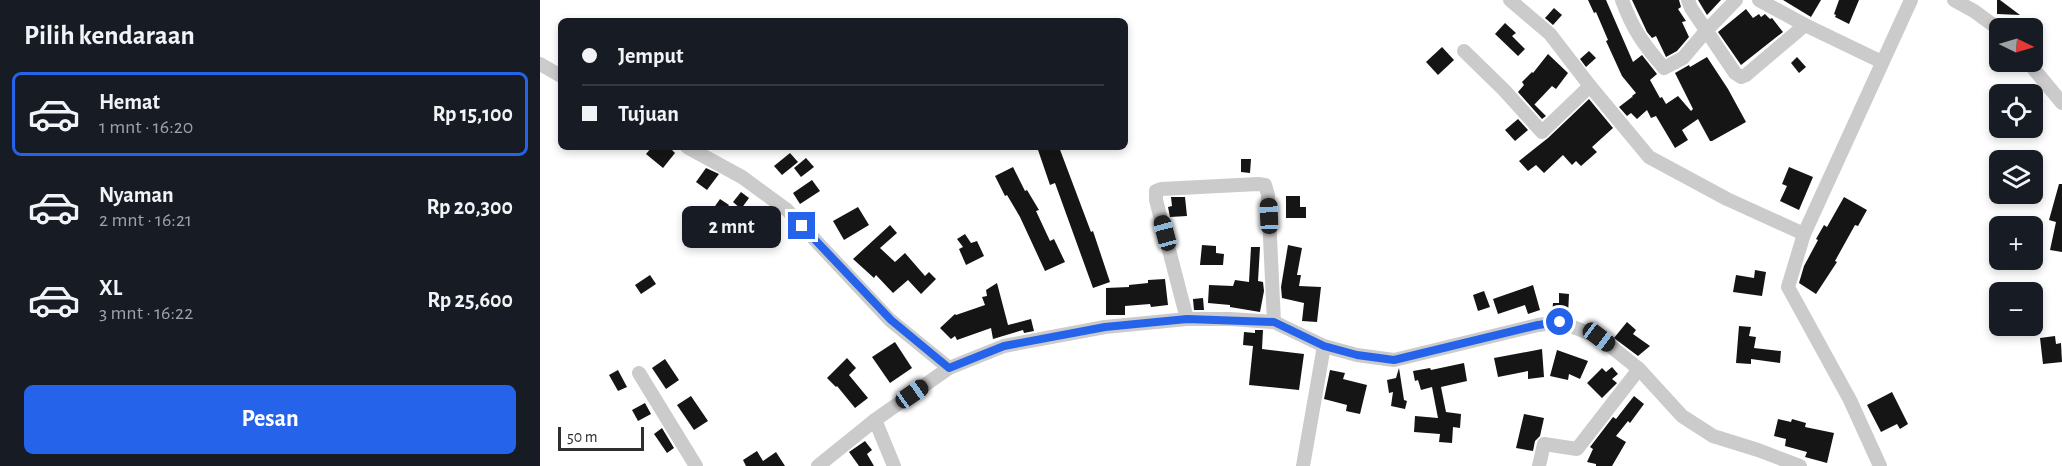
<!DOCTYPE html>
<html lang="id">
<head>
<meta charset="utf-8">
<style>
	body { margin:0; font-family:"Alegreya Sans",sans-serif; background:#20242c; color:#f1f3f6; height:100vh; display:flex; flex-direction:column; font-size:22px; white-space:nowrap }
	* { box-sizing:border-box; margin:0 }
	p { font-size:20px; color:#9ea1a6 }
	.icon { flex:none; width:33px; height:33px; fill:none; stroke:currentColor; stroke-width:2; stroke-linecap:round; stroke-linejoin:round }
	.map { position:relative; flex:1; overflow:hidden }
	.side { display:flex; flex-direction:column; background:#171b24; width:540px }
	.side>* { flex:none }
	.guide { position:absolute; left:18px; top:18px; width:570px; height:132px; border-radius:9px; box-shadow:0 3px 9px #0003; display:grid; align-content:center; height:132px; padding:0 24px; background:#171b24 }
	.needle { width:39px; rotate:95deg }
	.controls { position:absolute; left:1449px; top:18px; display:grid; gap:12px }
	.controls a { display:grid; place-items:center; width:54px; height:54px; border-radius:9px; background:#171b24; box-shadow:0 3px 9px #0003; font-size:30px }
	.scale { position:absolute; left:18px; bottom:15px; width:86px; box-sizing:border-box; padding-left:6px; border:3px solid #2e2e2e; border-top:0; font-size:16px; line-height:21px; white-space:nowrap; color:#2e2e2e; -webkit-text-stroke:4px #fff; paint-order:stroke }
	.end { position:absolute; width:27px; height:27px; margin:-14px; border:8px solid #2563eb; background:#fff; box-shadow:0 0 0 3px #fff }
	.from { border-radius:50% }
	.bubble { position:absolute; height:42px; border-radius:9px; background:#171b24; box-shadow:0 3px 9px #0003; font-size:20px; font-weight:600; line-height:42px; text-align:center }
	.car { position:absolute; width:18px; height:36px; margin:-18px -9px; border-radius:8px; box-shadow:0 0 4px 2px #0007; background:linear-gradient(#222 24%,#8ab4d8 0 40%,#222 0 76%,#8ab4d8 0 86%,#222 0) }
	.guide b { display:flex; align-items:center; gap:21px; height:57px; font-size:22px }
	.guide b+b { border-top:2px solid #363941 }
	.guide i { width:15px; height:15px; background:#f1f3f6 }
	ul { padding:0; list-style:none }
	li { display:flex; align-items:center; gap:18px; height:84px; margin:0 12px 9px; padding:0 12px; border:3px solid transparent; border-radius:9px }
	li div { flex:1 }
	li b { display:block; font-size:22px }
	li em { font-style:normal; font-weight:600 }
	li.current { border-color:#2563eb }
	li>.icon { width:54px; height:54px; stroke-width:1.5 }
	h2 { padding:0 24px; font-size:27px; line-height:72px }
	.button { display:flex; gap:12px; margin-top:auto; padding:12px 24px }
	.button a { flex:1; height:69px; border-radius:9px; background:#2563eb; color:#fff; font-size:24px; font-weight:600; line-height:69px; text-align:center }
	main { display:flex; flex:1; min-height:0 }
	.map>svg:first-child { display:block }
	.building { fill:#151515 }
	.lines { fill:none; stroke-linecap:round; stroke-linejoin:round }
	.minor { stroke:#cbcbcb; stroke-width:14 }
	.route { stroke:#2563eb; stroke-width:8 }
</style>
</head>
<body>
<main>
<section class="side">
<h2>Pilih kendaraan</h2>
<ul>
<li class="current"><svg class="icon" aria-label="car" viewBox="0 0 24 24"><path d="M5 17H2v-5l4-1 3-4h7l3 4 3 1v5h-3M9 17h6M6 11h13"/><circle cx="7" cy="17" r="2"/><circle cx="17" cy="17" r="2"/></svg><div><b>Hemat</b><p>1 mnt · 16:20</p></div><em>Rp 15,100</em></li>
<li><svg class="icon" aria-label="car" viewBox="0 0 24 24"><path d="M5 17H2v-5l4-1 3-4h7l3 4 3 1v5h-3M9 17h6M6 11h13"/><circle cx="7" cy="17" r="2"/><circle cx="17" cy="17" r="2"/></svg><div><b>Nyaman</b><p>2 mnt · 16:21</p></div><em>Rp 20,300</em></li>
<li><svg class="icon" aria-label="car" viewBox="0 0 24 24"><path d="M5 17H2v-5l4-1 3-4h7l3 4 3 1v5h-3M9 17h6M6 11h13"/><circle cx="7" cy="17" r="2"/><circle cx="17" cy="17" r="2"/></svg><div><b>XL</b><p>3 mnt · 16:22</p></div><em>Rp 25,600</em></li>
</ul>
<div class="button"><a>Pesan</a></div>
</section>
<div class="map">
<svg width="1522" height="466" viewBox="0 0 1522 466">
	<rect width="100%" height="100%" fill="#fff"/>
	<g class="building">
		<polygon points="1048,0 1066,0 1093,62 1102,55 1117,74 1110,80 1120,98 1122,97 1126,104 1138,96 1151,111 1153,109 1135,73 1149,65 1150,67 1167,57 1188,89 1206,122 1172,141 1170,141 1158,119 1142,130 1148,140 1135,148 1116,116 1111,118 1107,110 1097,119 1091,113 1087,116 1079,107 1092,97 1093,98 1092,96 1096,93 1082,76 1066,41 1068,40 1056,12 1054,13"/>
		<polygon points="1092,0 1139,0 1141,7 1138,9 1146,21 1142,22 1149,37 1137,51 1126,57 1116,36 1112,38 1107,32"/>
		<polygon points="1158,0 1181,0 1167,15"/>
		<polygon points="1243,0 1281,0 1271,17"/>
		<polygon points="1299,0 1319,0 1309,24 1295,17 1296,15 1294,14"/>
		<polygon points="1457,0 1460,0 1480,15 1457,14"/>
		<polygon points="1014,8 1022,15 1013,25 1005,18"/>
		<polygon points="1206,9 1213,18 1219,14 1221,17 1225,14 1230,19 1232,18 1243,32 1201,65 1178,32"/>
		<polygon points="965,23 976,33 972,36 985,49 978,56 955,34"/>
		<polygon points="902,47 914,60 898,75 886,62"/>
		<polygon points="1049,51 1056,58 1046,67 1040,59"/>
		<polygon points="1008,54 1028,73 1016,89 1012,86 993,106 994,104 1006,116 1002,119 978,92 984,85 982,82 992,72 993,73"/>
		<polygon points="1257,57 1266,67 1259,73 1251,63"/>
		<polygon points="1049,99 1073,128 1052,147 1057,152 1041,166 1036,161 1032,165 1023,155 1004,173 996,165 988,171 979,161 1008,138"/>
		<polygon points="978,119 988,130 975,141 965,130"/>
		<polygon points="112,147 129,147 135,153 123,168 106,154"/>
		<polygon points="497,147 519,147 551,232 553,231 570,282 553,288 515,183 510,185"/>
		<polygon points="250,153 258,162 242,175 234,166"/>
		<polygon points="266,158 274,167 261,177 254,168"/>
		<polygon points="701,159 711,159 710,173 701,172"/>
		<polygon points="473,167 485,191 487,190 499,210 496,211 510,241 514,239 525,262 505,271 480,217 467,195 465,196 455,176"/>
		<polygon points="1249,167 1273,177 1259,210 1240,201 1247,186 1242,184"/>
		<polygon points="166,168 179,174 167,190 156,182"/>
		<polygon points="272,180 280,191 260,204 253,193"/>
		<polygon points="1519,184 1522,184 1522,252 1510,250 1516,222 1509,220"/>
		<polygon points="201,192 209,198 201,209 193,202"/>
		<polygon points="746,196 760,196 760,207 766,207 766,218 746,218"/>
		<polygon points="631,197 645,197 647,216 630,217 628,207 632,206"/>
		<polygon points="1304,197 1327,210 1318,226 1315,225 1295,261 1297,262 1276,294 1259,283 1264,266 1278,240 1276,239 1284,225 1287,227"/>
		<polygon points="180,199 189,205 182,216 173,209"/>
		<polygon points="318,207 329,225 304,240 293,221"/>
		<polygon points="350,225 357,233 340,248 355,262 365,253 385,276 389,272 396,279 381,294 368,280 353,293 336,275 334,278 313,259"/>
		<polygon points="425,234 431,243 437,241 444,256 426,265 419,249 423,247 417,239"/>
		<polygon points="662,245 676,246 676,253 684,254 683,265 660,265"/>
		<polygon points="748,245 762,248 757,275 761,275 759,286 781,287 777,322 762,321 764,303 742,298 741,287"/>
		<polygon points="711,247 720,247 718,281 723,282 724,291 720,312 690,307 690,305 668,303 669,285 693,286 695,280 709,282"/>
		<polygon points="1215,270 1226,272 1222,296 1193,292 1196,275 1214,278"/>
		<polygon points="110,275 116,284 101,294 95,285"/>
		<polygon points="625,279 628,305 611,307 610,304 585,306 585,315 566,315 566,288 589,287 589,285 608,283 608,280"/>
		<polygon points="457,283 468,325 491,319 494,331 484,333 483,330 453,339 451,328 417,340 415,336 411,339 400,328 415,314 416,315 445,305 442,297 447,296 446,290"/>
		<polygon points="993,285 1000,310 988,314 985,305 958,314 953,299"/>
		<polygon points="944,291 950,307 938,311 933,295"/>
		<polygon points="1019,293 1029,294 1028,315 1019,313 1012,314 1013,303 1019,303"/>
		<polygon points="663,298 664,310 654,310 653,299"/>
		<polygon points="1087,322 1096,330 1093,334 1110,346 1098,356 1074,338"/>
		<polygon points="1199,326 1211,327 1209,336 1216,337 1214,348 1241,351 1240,363 1211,359 1211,364 1196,363"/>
		<polygon points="715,330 723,330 722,349 764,354 759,390 709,385 713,346 703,345 704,332 715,333"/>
		<polygon points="1515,336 1516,344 1521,343 1522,362 1503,364 1500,338"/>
		<polygon points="355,342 372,368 350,383 332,357"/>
		<polygon points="1002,349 1004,377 988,379 988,371 958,377 954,358"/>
		<polygon points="1017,350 1048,361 1040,379 1029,374 1028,380 1010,376"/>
		<polygon points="307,358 316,368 309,375 328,398 315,408 297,386 296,387 287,378"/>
		<polygon points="125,359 139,380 126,389 112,368"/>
		<polygon points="924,363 927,381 901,387 906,412 921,414 920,428 913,427 912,443 899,442 900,434 874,432 875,416 898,418 892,387 881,390 878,380 875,381 873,371 890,368 891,370"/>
		<polygon points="1072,367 1078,374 1072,379 1077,383 1062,398 1047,383 1062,368 1066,372"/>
		<polygon points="859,368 864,400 867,401 865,409 851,406 853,392 849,393 847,380 856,378"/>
		<polygon points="78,370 87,387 78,391 69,375"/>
		<polygon points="790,370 805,373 803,379 827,385 820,414 806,411 807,405 784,399"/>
		<polygon points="1352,392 1368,424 1360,429 1357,424 1341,432 1327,405"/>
		<polygon points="151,396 168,421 154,430 137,405"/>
		<polygon points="1094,396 1104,404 1090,423 1088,421 1076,436 1086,442 1072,466 1056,466 1056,464 1047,462 1053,449 1050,447 1073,417 1076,419"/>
		<polygon points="105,403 111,414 98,421 92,410"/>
		<polygon points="984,414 1004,418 1000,436 995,441 993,451 976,448"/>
		<polygon points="1238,419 1251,422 1252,419 1266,423 1265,427 1294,433 1287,463 1265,457 1267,452 1245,446 1246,439 1234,436"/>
		<polygon points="122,428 134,448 127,453 114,434"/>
		<polygon points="325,441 332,450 327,454 334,466 319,466 309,452"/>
		<polygon points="217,451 223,461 236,452 245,466 206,466 203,460"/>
	</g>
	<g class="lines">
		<g class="minor">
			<polyline points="970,0 1010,34 1050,86 1109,157 1187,199 1264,234"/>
			<path d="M1082 0C1093 30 1104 45 1124 68L1143 58 1166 31 1196 0"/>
			<polyline points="1148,0 1151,8 1195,73 1201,77 1206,75 1265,25"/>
			<polyline points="1219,0 1265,25 1342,62"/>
			<polyline points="1414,0 1434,11 1460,30"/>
			<polyline points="924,51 964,90 1002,132 1050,86"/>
			<polyline points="1488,62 1522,103"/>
			<polyline points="0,64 21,76"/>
			<polyline points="147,147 202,177 247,210 350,320 409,368"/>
			<polyline points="647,319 616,200 616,191 621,189 718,184 725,185 728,195 734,322"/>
			<polyline points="99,373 156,466"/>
			<polyline points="335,420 354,466"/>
			<polyline points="278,466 335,420 409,368 464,346 565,327 647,319 690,319 734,322 784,346 817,355 854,360 998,325 1020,322 1059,337 1099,369 1142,416 1173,436 1218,450 1260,466"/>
			<polyline points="763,466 784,346"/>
			<polyline points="999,466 1004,444 1037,449 1099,369"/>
			<polyline points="1340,466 1310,400 1248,287 1264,234 1371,0"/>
		</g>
	</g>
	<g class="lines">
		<polyline class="route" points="262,226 351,320 409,368 464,346 565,327 647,319 734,322 784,346 817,355 854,360 998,325 1020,322"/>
	</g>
</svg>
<div class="controls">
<a><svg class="needle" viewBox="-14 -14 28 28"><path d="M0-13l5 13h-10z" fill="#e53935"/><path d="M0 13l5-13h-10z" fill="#9ea1a6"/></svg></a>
<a><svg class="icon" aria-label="locate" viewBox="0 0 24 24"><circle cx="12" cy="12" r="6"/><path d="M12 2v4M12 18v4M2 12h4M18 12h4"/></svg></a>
<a><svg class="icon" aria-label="layers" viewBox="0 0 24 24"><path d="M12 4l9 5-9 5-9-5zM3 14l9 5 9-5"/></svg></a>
<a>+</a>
<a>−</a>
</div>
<div class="scale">50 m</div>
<i class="end from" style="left:1020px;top:322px"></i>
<i class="end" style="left:262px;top:226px"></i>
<div class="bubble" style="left:142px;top:206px;width:99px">2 mnt</div>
<i class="car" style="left:729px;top:216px;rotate:358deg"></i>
<i class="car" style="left:625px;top:233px;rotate:345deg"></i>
<i class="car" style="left:1059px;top:337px;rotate:127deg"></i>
<i class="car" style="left:372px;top:394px;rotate:55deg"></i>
<div class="guide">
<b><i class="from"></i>Jemput</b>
<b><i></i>Tujuan</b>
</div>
</div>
</main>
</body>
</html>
